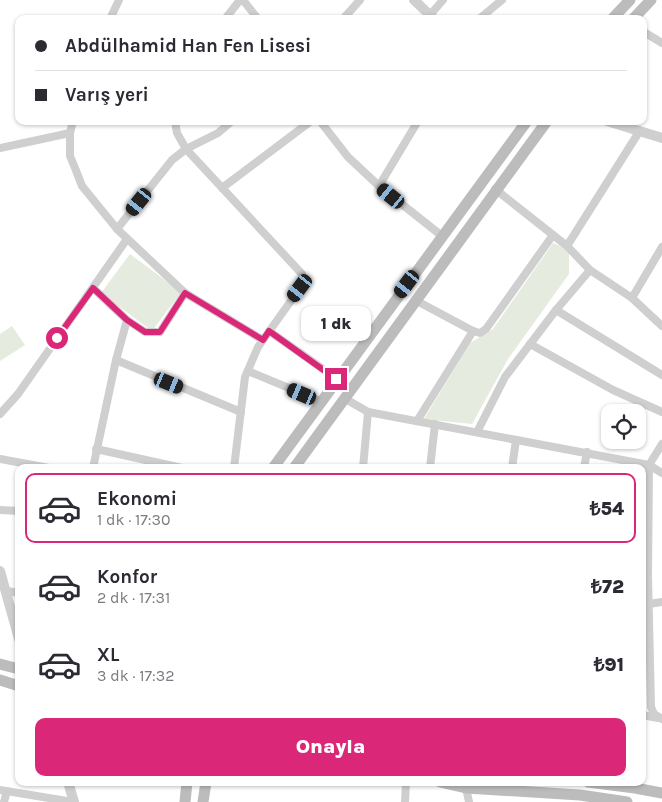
<!DOCTYPE html>
<html lang="tr">
<head>
<meta charset="utf-8">
<style>
	body { margin:0; font-family:Karla,sans-serif; background:#f7f7f7; color:#2b2b33; height:100vh; display:flex; flex-direction:column; font-size:19px; white-space:nowrap }
	* { box-sizing:border-box; margin:0 }
	p { font-size:16px; color:#7c7c81 }
	.icon { flex:none; width:28px; height:28px; fill:none; stroke:currentColor; stroke-width:2; stroke-linecap:round; stroke-linejoin:round }
	.map { position:relative; flex:1; overflow:hidden }
	.sheet { position:absolute; left:15px; top:464px; width:631px; height:322px; display:flex; flex-direction:column; background:#fff; border-radius:10px; box-shadow:0 1px 4px #0004 }
	.sheet>* { flex:none }
	.top-card { position:absolute; left:15px; top:15px; width:632px; height:110px; border-radius:10px; box-shadow:0 1px 4px #0004; display:grid; align-content:center; height:110px; padding:0 20px; background:#fff }
	.buttons { position:absolute; left:601px; top:404px; display:grid; gap:10px }
	.buttons a { display:grid; place-items:center; width:45px; height:45px; border-radius:10px; background:#fff; box-shadow:0 1px 4px #0004; font-size:25px }
	.end { position:absolute; width:22px; height:22px; margin:-11px; border:6px solid #db2777; background:#fff; box-shadow:0 0 0 2px #fff }
	.from { border-radius:50% }
	.bubble { position:absolute; height:35px; border-radius:10px; background:#fff; box-shadow:0 1px 4px #0004; font-size:16px; font-weight:800; line-height:35px; text-align:center }
	.car { position:absolute; width:15px; height:30px; margin:-15px -8px; border-radius:6px; box-shadow:0 0 4px 1px #0007; background:linear-gradient(#222 24%,#8ab4d8 0 40%,#222 0 76%,#8ab4d8 0 86%,#222 0) }
	.top-card b { display:flex; align-items:center; gap:18px; height:48px; font-size:19px }
	.top-card b+b { border-top:1px solid #e1e1e2 }
	.top-card i { width:12px; height:12px; background:#2b2b33 }
	ul { padding:9px 0 0; list-style:none }
	li { display:flex; align-items:center; gap:15px; height:70px; margin:0 10px 8px; padding:0 10px; border:2px solid transparent; border-radius:10px }
	li div { flex:1 }
	li b { display:block; font-size:19px }
	li em { font-style:normal; font-weight:800 }
	li.current { border-color:#db2777 }
	li>.icon { width:45px; height:45px; stroke-width:1.5 }
	.cta { display:flex; gap:10px; margin-top:auto; padding:10px 20px }
	.cta a { flex:1; height:58px; border-radius:10px; background:#db2777; color:#fff; font-size:20px; font-weight:800; line-height:58px; text-align:center }
	.map>svg:first-child { display:block }
	.green { fill:#e5ebdf }
	.lines { fill:none; stroke-linecap:round; stroke-linejoin:round }
	.minor { stroke:#cfcfcf; stroke-width:8 }
	.tertiary { stroke:#cfcfcf; stroke-width:10 }
	.secondary { stroke:#bcbcbc; stroke-width:11 }
	.route { stroke:#db2777; stroke-width:6 }
</style>
</head>
<body>
<div class="map">
<svg width="662" height="802" viewBox="0 0 662 802">
	<rect width="100%" height="100%" fill="#fff"/>
	<g class="green">
		<polygon points="553,243 560,246 569,253 569,274 508,359 472,424 424,419 470,343 493,329"/>
		<polygon points="130,254 181,292 152,331 101,293"/>
		<polygon points="12,326 25,345 0,361 0,334"/>
	</g>
	<g class="lines">
		<g class="minor">
			<polyline points="243,0 258,19"/>
			<polyline points="430,15 443,0"/>
			<polyline points="110,19 119,0"/>
			<polyline points="225,19 240,0"/>
			<polyline points="343,19 360,0"/>
			<polyline points="479,19 502,0"/>
			<polyline points="644,32 662,43"/>
			<polyline points="73,121 70,133 70,156 75,168 82,186 117,229 185,293 263,340"/>
			<polyline points="175,121 177,133 186,149 302,274 303,284 258,347 245,377 234,468"/>
			<polyline points="320,121 348,157 379,186 442,236"/>
			<polyline points="0,148 70,133"/>
			<polyline points="379,186 418,121"/>
			<polyline points="222,188 311,121"/>
			<polyline points="495,189 567,246 590,270 632,298 662,326"/>
			<polyline points="117,229 172,160 186,149 218,133 232,121"/>
			<polyline points="567,246 639,132"/>
			<polyline points="93,288 127,320 145,332 160,332 185,293"/>
			<polyline points="632,298 662,247"/>
			<polyline points="415,300 473,331 480,333 486,329 553,235"/>
			<polyline points="556,310 662,375"/>
			<polyline points="269,331 337,379"/>
			<polyline points="530,344 613,390 662,412"/>
			<polyline points="116,360 241,412"/>
			<polyline points="248,371 320,401"/>
			<polyline points="344,398 368,412 649,465 662,473"/>
			<polyline points="0,414 18,394 127,239"/>
			<polyline points="417,421 473,331"/>
			<polyline points="477,432 505,377 556,310 590,270"/>
			<polyline points="662,444 649,465 648,576 651,707 654,714 662,719"/>
			<polyline points="96,449 182,468"/>
			<polyline points="0,459 49,468"/>
			<polyline points="93,468 116,360 127,320"/>
			<polyline points="363,468 368,412"/>
			<polyline points="430,468 435,424"/>
			<polyline points="512,468 516,440"/>
			<polyline points="584,468 587,452"/>
			<polyline points="0,510 19,511"/>
			<polyline points="7,591 19,593"/>
			<polyline points="649,604 662,602"/>
			<polyline points="642,715 658,718"/>
			<polyline points="466,788 469,802"/>
			<polyline points="0,790 73,802"/>
			<polyline points="4,802 7,791"/>
			<polyline points="405,802 406,782"/>
		</g>
		<g class="tertiary">
			<polyline points="414,0 434,19"/>
			<polyline points="607,121 662,138"/>
			<polyline points="0,571 19,639"/>
			<polyline points="68,782 74,802"/>
		</g>
		<g class="secondary">
			<polyline points="612,19 630,0"/>
			<polyline points="633,19 651,0"/>
			<polyline points="273,468 527,121"/>
			<polyline points="294,468 547,121"/>
			<polyline points="0,664 19,669"/>
			<polyline points="0,680 19,686"/>
			<polyline points="440,782 466,788 580,795 627,802"/>
			<polyline points="588,782 635,788 662,793"/>
			<polyline points="185,802 187,782"/>
			<polyline points="203,802 206,782"/>
		</g>
	</g>
	<g class="lines">
		<polyline class="route" points="57,338 93,288 127,320 145,332 160,332 185,293 263,340 269,331 336,379"/>
	</g>
</svg>
<div class="buttons">
<a><svg class="icon" aria-label="locate" viewBox="0 0 24 24"><circle cx="12" cy="12" r="6"/><path d="M12 2v4M12 18v4M2 12h4M18 12h4"/></svg></a>
</div>
<i class="end from" style="left:57px;top:338px"></i>
<i class="end" style="left:336px;top:379px"></i>
<div class="bubble" style="left:301px;top:306px;width:70px">1 dk</div>
<i class="car" style="left:391px;top:196px;rotate:309deg"></i>
<i class="car" style="left:139px;top:202px;rotate:219deg"></i>
<i class="car" style="left:407px;top:284px;rotate:217deg"></i>
<i class="car" style="left:300px;top:288px;rotate:217deg"></i>
<i class="car" style="left:169px;top:383px;rotate:112deg"></i>
<i class="car" style="left:302px;top:394px;rotate:293deg"></i>
<div class="top-card">
<b><i class="from"></i>Abdülhamid Han Fen Lisesi</b>
<b><i></i>Varış yeri</b>
</div>
<section class="sheet">
<ul>
<li class="current"><svg class="icon" aria-label="car" viewBox="0 0 24 24"><path d="M5 17H2v-5l4-1 3-4h7l3 4 3 1v5h-3M9 17h6M6 11h13"/><circle cx="7" cy="17" r="2"/><circle cx="17" cy="17" r="2"/></svg><div><b>Ekonomi</b><p>1 dk · 17:30</p></div><em>₺54</em></li>
<li><svg class="icon" aria-label="car" viewBox="0 0 24 24"><path d="M5 17H2v-5l4-1 3-4h7l3 4 3 1v5h-3M9 17h6M6 11h13"/><circle cx="7" cy="17" r="2"/><circle cx="17" cy="17" r="2"/></svg><div><b>Konfor</b><p>2 dk · 17:31</p></div><em>₺72</em></li>
<li><svg class="icon" aria-label="car" viewBox="0 0 24 24"><path d="M5 17H2v-5l4-1 3-4h7l3 4 3 1v5h-3M9 17h6M6 11h13"/><circle cx="7" cy="17" r="2"/><circle cx="17" cy="17" r="2"/></svg><div><b>XL</b><p>3 dk · 17:32</p></div><em>₺91</em></li>
</ul>
<div class="cta"><a>Onayla</a></div>
</section>
</div>
</body>
</html>
